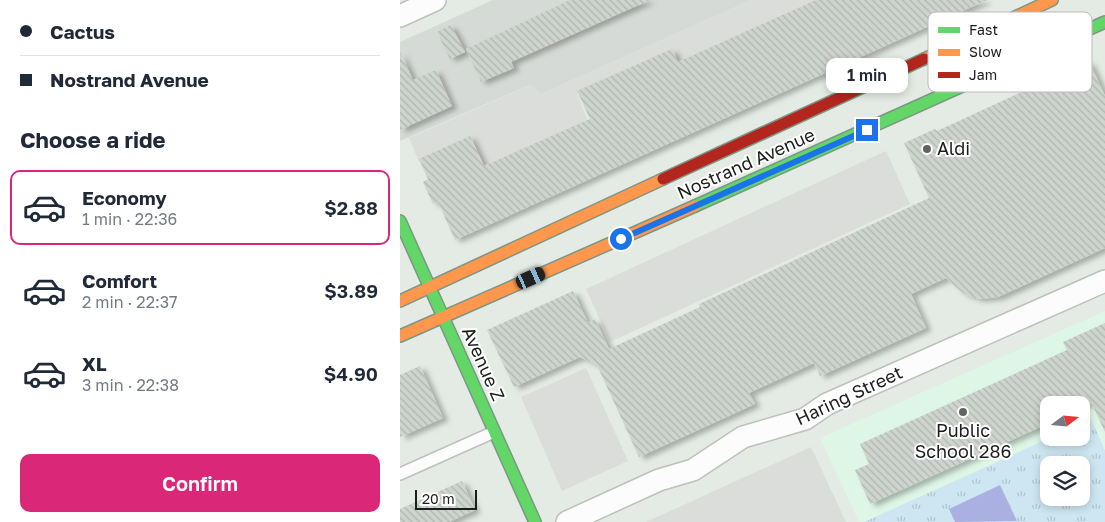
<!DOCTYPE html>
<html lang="en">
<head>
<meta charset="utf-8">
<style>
	body { margin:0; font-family:"Golos Text",sans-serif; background:#f6f6f7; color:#1f2937; height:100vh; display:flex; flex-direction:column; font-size:19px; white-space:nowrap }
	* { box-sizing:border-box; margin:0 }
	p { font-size:16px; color:#747a83 }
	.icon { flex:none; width:28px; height:28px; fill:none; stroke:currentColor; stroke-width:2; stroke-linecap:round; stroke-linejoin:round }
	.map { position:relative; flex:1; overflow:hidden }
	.sheet { display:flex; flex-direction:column; background:#fff; width:400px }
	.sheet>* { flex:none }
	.hud { display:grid; align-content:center; height:110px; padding:0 20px; background:#fff }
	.needle { width:32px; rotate:74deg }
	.fabs { position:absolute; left:640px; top:396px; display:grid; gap:10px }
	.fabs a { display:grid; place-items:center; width:50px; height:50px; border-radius:10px; background:#fff; box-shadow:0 2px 8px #0003; font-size:25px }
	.scale { position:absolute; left:15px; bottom:12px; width:62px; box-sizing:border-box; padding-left:5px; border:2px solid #1c1c1c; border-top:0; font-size:14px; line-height:18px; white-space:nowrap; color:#1c1c1c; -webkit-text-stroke:4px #fff; paint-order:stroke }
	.end { position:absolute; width:22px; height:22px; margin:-11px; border:6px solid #1a73e8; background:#fff; box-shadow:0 0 0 2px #fff }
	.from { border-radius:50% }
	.bubble { position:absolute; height:35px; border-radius:10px; background:#fff; box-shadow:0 2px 8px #0003; font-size:16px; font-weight:600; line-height:35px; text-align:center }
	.car { position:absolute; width:15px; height:30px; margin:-15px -8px; border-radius:6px; box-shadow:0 0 4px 1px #0007; background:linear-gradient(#222 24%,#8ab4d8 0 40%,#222 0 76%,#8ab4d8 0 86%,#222 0) }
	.hud b { display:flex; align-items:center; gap:18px; height:48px; font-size:19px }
	.hud b+b { border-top:1px solid #e0e1e3 }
	.hud i { width:12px; height:12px; background:#1f2937 }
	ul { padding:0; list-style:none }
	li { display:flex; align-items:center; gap:15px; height:75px; margin:0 10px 8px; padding:0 10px; border:2px solid transparent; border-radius:10px }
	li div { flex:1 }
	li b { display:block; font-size:19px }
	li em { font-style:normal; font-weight:600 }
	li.current { border-color:#db2777 }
	li>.icon { width:45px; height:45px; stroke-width:1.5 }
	h2 { padding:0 20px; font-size:22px; line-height:60px }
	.cta { display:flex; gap:10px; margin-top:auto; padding:10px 20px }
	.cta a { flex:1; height:58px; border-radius:10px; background:#db2777; color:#fff; font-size:20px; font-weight:600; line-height:58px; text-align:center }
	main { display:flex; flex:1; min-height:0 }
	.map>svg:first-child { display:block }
	.residential { fill:#d6dad6 }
	.education { fill:#def6e5 }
	.park { fill:url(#park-tufts); fill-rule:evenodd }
	.pitch { fill:#aab1e2 }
	.parking { fill:#daddda }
	.building { fill:url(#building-back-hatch); filter:url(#shadow) }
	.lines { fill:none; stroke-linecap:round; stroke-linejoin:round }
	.lane-casing { stroke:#bdc0bd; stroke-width:14 }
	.street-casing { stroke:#bdc0bd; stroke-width:24 }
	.fast-casing { stroke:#7c9685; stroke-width:14 }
	.slow-casing { stroke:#7c9685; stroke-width:14 }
	.jam-casing { stroke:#7c9685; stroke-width:14 }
	.lane { stroke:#fbfcfb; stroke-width:11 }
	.street { stroke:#fbfcfb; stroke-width:21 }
	.fast { stroke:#63d668; stroke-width:11 }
	.slow { stroke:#ff974d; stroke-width:11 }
	.jam { stroke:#b3261e; stroke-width:11 }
	.route { stroke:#1a73e8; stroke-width:6 }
	.poi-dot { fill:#626462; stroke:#fff; stroke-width:2 }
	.labels { text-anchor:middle; stroke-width:4; stroke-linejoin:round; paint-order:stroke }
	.poi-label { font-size:18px; fill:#1c1c1c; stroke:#fff; text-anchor:start }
	.street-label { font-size:18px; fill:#1c1c1c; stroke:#fff }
	.key { fill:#fff; stroke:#bbb; stroke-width:1 }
	.key-label { font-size:14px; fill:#1c1c1c }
</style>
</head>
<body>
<main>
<section class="sheet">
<div class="hud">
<b><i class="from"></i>Cactus</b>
<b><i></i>Nostrand Avenue</b>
</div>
<h2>Choose a ride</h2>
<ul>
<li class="current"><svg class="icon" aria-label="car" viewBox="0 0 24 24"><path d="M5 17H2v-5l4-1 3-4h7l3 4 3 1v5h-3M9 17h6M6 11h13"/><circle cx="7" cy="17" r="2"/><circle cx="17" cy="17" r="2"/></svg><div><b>Economy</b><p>1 min · 22:36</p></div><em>$2.88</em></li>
<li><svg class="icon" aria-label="car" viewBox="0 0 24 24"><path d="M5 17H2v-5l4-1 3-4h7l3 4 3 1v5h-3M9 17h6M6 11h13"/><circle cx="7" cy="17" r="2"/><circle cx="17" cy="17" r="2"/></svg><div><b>Comfort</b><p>2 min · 22:37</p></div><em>$3.89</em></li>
<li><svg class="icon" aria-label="car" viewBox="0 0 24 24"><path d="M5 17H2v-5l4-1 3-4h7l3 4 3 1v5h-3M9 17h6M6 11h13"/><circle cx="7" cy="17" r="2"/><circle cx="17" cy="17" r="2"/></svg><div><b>XL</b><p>3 min · 22:38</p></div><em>$4.90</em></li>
</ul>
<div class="cta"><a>Confirm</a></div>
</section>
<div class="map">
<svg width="705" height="522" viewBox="0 0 705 522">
	<defs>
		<pattern id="park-tufts" width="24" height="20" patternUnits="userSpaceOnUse" patternTransform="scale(1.25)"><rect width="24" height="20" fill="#cde6f1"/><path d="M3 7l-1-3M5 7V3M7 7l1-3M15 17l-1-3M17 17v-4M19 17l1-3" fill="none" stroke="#afc5ce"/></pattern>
		<pattern id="building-back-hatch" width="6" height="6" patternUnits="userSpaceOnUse" patternTransform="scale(1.25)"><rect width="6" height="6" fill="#ced4ce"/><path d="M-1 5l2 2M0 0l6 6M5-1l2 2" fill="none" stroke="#b0b5b0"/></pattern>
		<filter id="shadow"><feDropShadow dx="5.5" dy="3" stdDeviation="2.5" flood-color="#0004"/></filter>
	</defs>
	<rect width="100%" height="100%" fill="#e4ebe4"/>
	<polygon class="residential" points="93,0 351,0 141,94 130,85 0,141 0,42"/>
	<polygon class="education" points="705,311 705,451 691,419 681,423 681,405 649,405 649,438 650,438 464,522 459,522 420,438"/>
	<path class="park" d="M691 419 705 451V522H464L650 438H681V423ZM649 465H681V498H649Z"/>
	<polygon class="pitch" points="600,485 617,521 555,522 549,509"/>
	<g class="parking">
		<polygon points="351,0 424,0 278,66 271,51 177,94 188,121 85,168 72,139 19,162 9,138 131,85 141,94"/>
		<polygon points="486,151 510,204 210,342 186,289"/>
		<polygon points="186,368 228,461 162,491 121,397"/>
		<polygon points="411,447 446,522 246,522"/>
	</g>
	<g class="building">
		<polygon points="170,0 250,0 111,62 114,68 81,82 66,49"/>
		<polygon points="416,0 587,0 55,240 38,202 33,204 23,182 28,179 19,159 70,136 84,166 190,119 177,91 272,49 278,62"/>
		<polygon points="51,25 65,52 50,59 37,32"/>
		<polygon points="0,52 13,80 36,70 52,106 0,130"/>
		<polygon points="689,61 705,96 705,248 598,297 590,298 579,299 564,294 546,278 511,294 526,328 420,376 414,363 349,393 355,404 239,457 197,365 180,357 114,387 87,330 173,291 188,323 195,319 209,349 300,307 299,304 529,198 504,143 535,129 537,131"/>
		<polygon points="705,323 705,432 692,404 649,405 649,423 470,504 455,470 469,464 460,444 667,350 663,342"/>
		<polygon points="20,366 43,418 0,437 0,375"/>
		<polygon points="62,481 75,510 49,522 0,522 0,509"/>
	</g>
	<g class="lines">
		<g class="lane-casing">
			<polyline id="lane" points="0,474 94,432"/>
		</g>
		<g class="street-casing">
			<g id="street">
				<polyline points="0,16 35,0"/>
				<polyline points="167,522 259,480 293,470 343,437 405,419 427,404 705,281"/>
			</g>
		</g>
		<g class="fast-casing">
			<g id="fast">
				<polyline points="295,206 705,22"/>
				<polyline points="0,221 135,522"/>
			</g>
		</g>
		<g class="slow-casing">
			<g id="slow">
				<polyline points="524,59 652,0"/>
				<polyline points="0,301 263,179"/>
				<polyline points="0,336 295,206"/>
			</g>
		</g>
		<g class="jam-casing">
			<polyline id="jam" points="263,179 524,59"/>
		</g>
		<use href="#lane" class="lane"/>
		<use href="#street" class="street"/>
		<use href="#fast" class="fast"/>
		<use href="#slow" class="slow"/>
		<use href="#jam" class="jam"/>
	</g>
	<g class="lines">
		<polyline class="route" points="221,239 467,130"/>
	</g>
	<g class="poi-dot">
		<circle cx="527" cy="149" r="5"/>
		<circle cx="563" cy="412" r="5"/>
	</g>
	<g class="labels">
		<g class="poi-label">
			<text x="537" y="155">Aldi</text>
			<text x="563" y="437" text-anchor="middle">Public<tspan x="563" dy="21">School 286</tspan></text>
		</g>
		<g class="street-label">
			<text transform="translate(346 164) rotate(-24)" y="6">Nostrand Avenue</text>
			<text transform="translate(83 364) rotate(66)" y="6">Avenue Z</text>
			<text transform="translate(449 396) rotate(-25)" y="6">Haring Street</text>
		</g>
	</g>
	<rect x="528" y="12" width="164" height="80" rx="8" class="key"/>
	<rect x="538" y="27" width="22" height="6" fill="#63d668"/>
	<rect x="538" y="49" width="22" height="7" fill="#ff974d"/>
	<rect x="538" y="72" width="22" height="6" fill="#b3261e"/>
	<g class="key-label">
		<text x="569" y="35">Fast</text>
		<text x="569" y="57">Slow</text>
		<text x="569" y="80">Jam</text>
	</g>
</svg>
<div class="fabs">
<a><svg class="needle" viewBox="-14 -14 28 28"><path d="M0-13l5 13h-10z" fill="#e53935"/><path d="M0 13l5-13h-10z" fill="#747a83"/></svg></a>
<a><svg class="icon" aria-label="layers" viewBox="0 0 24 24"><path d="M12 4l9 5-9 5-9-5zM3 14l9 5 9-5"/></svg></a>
</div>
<div class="scale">20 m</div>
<i class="end from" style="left:221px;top:239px"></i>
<i class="end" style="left:467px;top:130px"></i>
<div class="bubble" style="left:426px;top:58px;width:82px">1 min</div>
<i class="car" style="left:131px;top:278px;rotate:66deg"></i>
</div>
</main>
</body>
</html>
